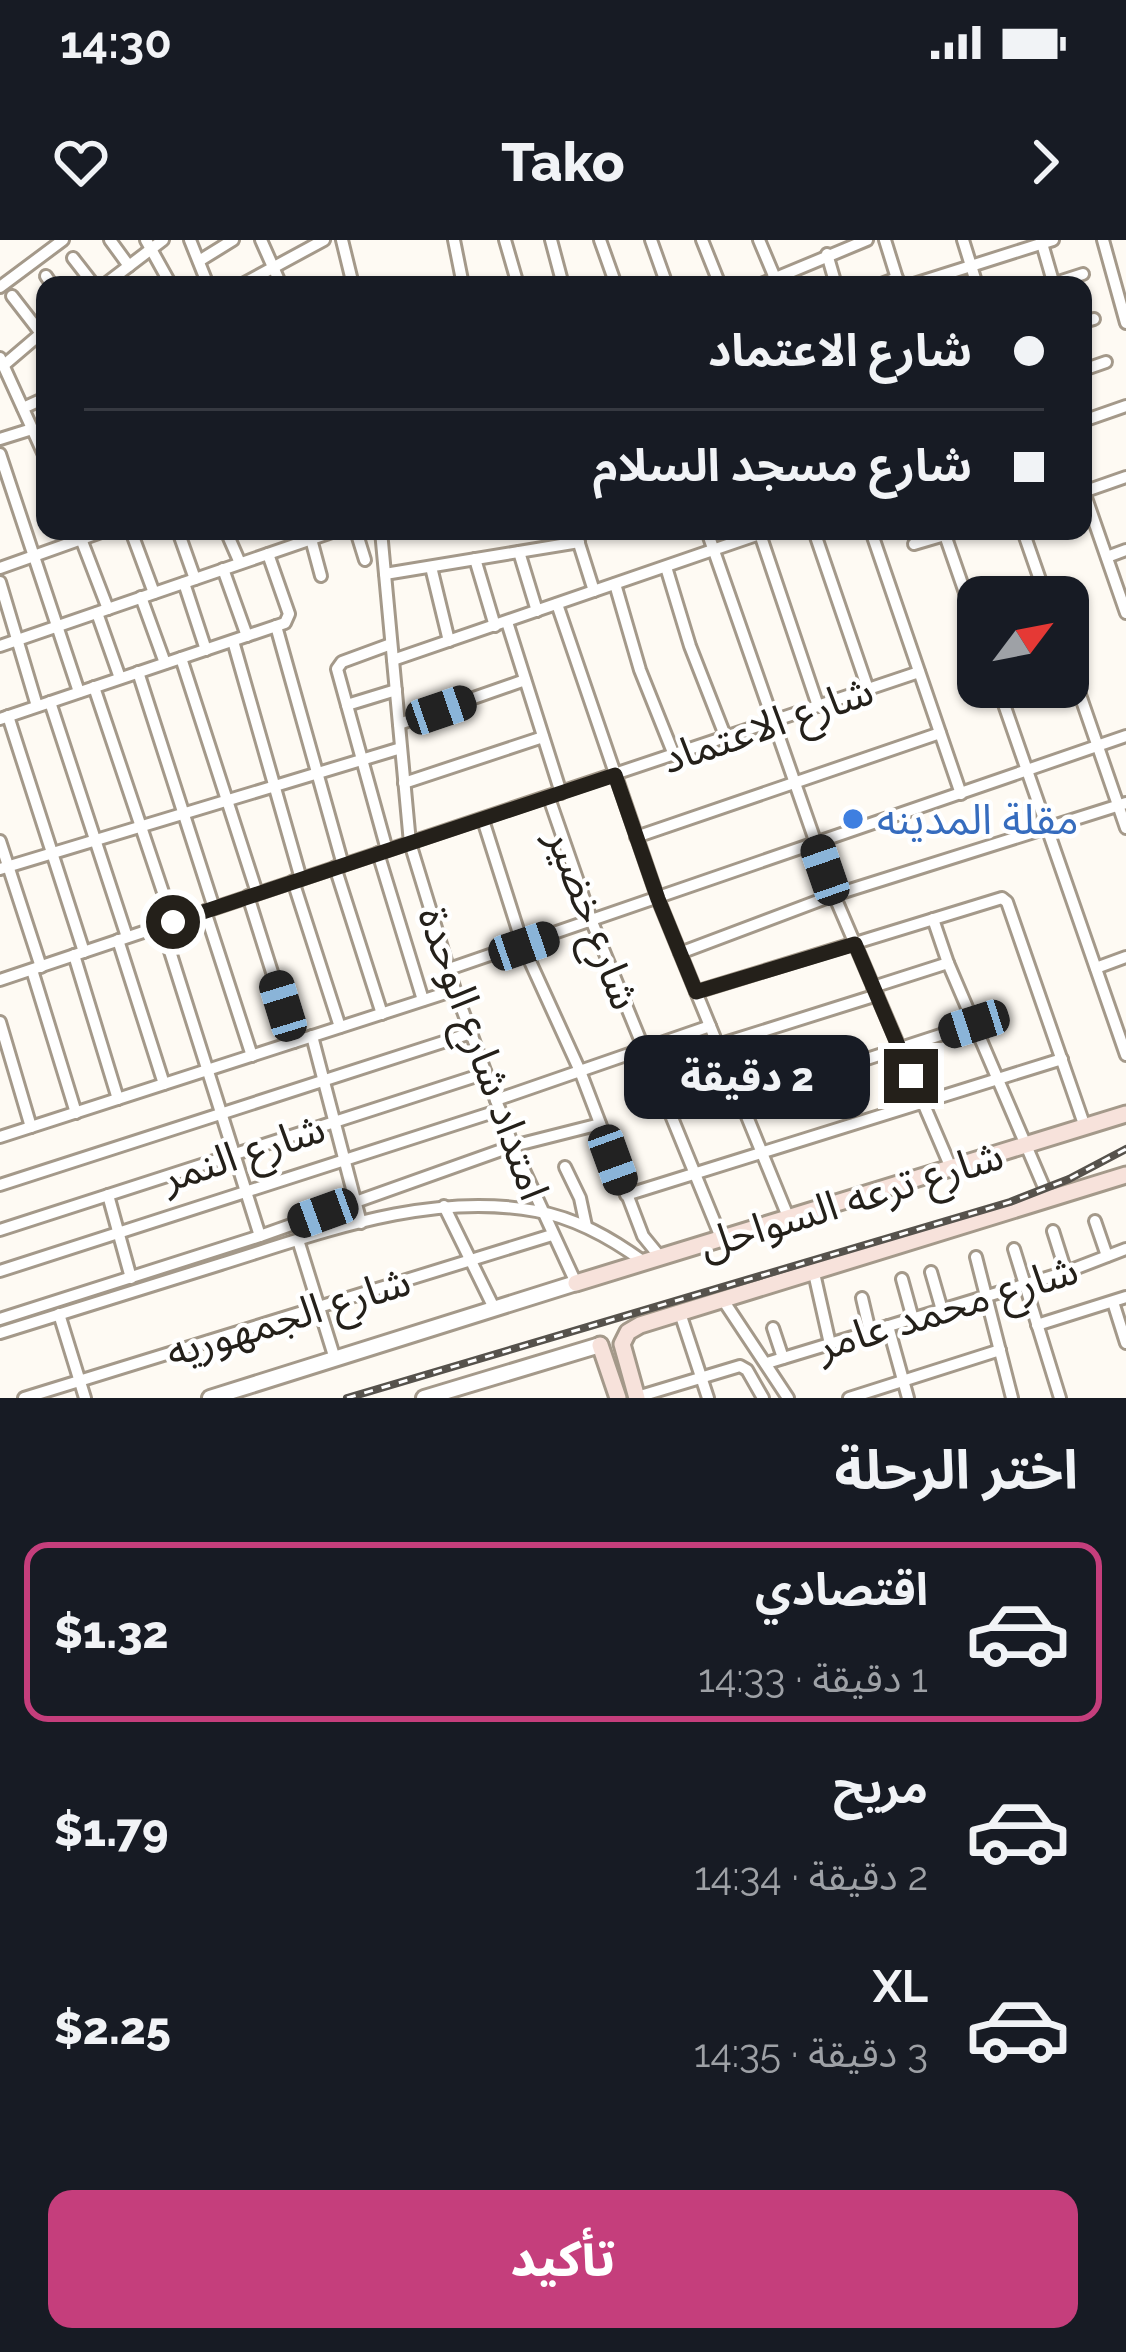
<!DOCTYPE html>
<html lang="ar">
<head>
<meta charset="utf-8">
<style>
	body { margin:0; font-family:Raleway,"Noto Sans Arabic",sans-serif; background:#20242c; color:#f1f3f6; direction:rtl; height:100vh; display:flex; flex-direction:column; font-size:45px; white-space:nowrap }
	* { box-sizing:border-box; margin:0 }
	p { font-size:39px; color:#9ea1a6 }
	.icon { flex:none; width:66px; height:66px; fill:none; stroke:currentColor; stroke-width:2; stroke-linecap:round; stroke-linejoin:round }
	.map { position:relative; height:1158px; overflow:hidden; direction:ltr }
	.side { display:flex; flex-direction:column; background:#171b24; flex:1 }
	.side>* { flex:none }
	.banner { position:absolute; left:36px; top:36px; width:1056px; height:264px; border-radius:24px; box-shadow:0 3px 9px #0004; direction:rtl; display:grid; align-content:center; height:264px; padding:0 48px; background:#171b24 }
	.needle { width:78px; rotate:58deg }
	.controls { position:absolute; left:957px; top:336px; display:grid; gap:24px }
	.controls a { display:grid; place-items:center; width:132px; height:132px; border-radius:24px; background:#171b24; box-shadow:0 3px 9px #0004; font-size:60px }
	.end { position:absolute; width:54px; height:54px; margin:-27px; border:15px solid #24201a; background:#fff; box-shadow:0 0 0 6px #fff }
	.from { border-radius:50% }
	.bubble { position:absolute; height:84px; border-radius:24px; background:#171b24; box-shadow:0 3px 9px #0004; font-size:39px; font-weight:800; line-height:84px; text-align:center; direction:rtl }
	.car { position:absolute; width:36px; height:72px; margin:-36px -18px; border-radius:15px; box-shadow:0 0 9px 3px #0007; background:linear-gradient(#222 24%,#8ab4d8 0 40%,#222 0 76%,#8ab4d8 0 86%,#222 0) }
	.banner b { display:flex; align-items:center; gap:42px; height:114px; font-size:45px }
	.banner b+b { border-top:3px solid #363941 }
	.banner i { width:30px; height:30px; background:#f1f3f6 }
	ul { padding:0; list-style:none }
	li { display:flex; align-items:center; gap:36px; height:180px; margin:0 24px 18px; padding:0 24px; border:6px solid transparent; border-radius:24px }
	li div { flex:1 }
	li b { display:block; font-size:45px }
	li em { font-style:normal; font-weight:800 }
	li.selected { border-color:#c53e7c }
	li>.icon { width:108px; height:108px; stroke-width:1.5 }
	h2 { padding:0 48px; font-size:54px; line-height:144px }
	.action { display:flex; gap:24px; margin-top:auto; padding:24px 48px }
	.action a { flex:1; height:138px; border-radius:24px; background:#c53e7c; color:#fff; font-size:48px; font-weight:800; line-height:138px; text-align:center }
	.status { display:flex; justify-content:space-between; align-items:center; height:84px; padding:0 60px; background:#171b24; direction:ltr }
	.status svg { height:33px; fill:currentColor }
	header { display:flex; justify-content:space-between; align-items:center; height:156px; padding:0 48px; background:#171b24; font-size:54px; font-weight:800 }
	.map>svg:first-child { display:block }
	.lines { fill:none; stroke-linecap:round; stroke-linejoin:round }
	.minor-casing { stroke:#a4998a; stroke-width:16 }
	.tertiary-casing { stroke:#a4998a; stroke-width:20 }
	.secondary-casing { stroke:#a4998a; stroke-width:21 }
	.minor { stroke:#fff; stroke-width:10 }
	.tertiary { stroke:#fff; stroke-width:14 }
	.secondary { stroke:#f7e2db; stroke-width:15 }
	.rail-casing { stroke:#56524c; stroke-width:8 }
	.rail { stroke:#fff; stroke-width:3; stroke-dasharray:9; stroke-linecap:butt }
	.route { stroke:#24201a; stroke-width:15 }
	.shop-dot { fill:#3f7fe0; stroke:#fff; stroke-width:4.5 }
	.labels { text-anchor:middle; stroke-width:9; stroke-linejoin:round; paint-order:stroke }
	.street-label { font-size:42px; fill:#24201a; stroke:#fff }
	.shop-label { font-size:42px; fill:#366cbe; stroke:#fff; text-anchor:start }
</style>
</head>
<body>
<div class="status"><b>14:30</b><svg viewBox="0 0 49 12"><path d="M0 12V9h3v3zM5 12V6h3v6zM10 12V3h3v9zM15 12V0h3v12zM26 1h20v11H26zM47 4h2v5h-2z"/></svg></div>
<header><svg class="icon" aria-label="forward" viewBox="0 0 24 24"><path d="M9 5l7 7-7 7"/></svg>Tako<svg class="icon" aria-label="heart" viewBox="0 0 24 24"><path d="M12 20l-8-8c-3-5 5-10 8-4 3-6 11-1 8 4z"/></svg></header>
<div class="map">
<svg width="1126" height="1158" viewBox="0 0 1126 1158">
	<rect width="100%" height="100%" fill="#fefaf3"/>
	<g class="lines">
		<g class="minor-casing">
			<g id="minor">
				<polyline points="110,0 129,26"/>
				<polyline points="146,0 171,45"/>
				<polyline points="190,0 208,45"/>
				<polyline points="261,0 281,45"/>
				<polyline points="342,0 353,45"/>
				<polyline points="454,0 463,45"/>
				<polyline points="505,0 518,45"/>
				<polyline points="551,0 563,45"/>
				<polyline points="600,0 616,45"/>
				<polyline points="651,0 667,45"/>
				<polyline points="702,0 720,45"/>
				<polyline points="759,0 775,38"/>
				<polyline points="885,0 899,45"/>
				<polyline points="963,0 977,45"/>
				<polyline points="1041,0 1054,45"/>
				<polyline points="1103,0 1126,83"/>
				<polyline points="827,14 836,45"/>
				<polyline points="73,18 94,45"/>
				<polyline points="199,21 233,0"/>
				<polyline points="46,36 52,45"/>
				<polyline points="1052,44 1083,34"/>
				<polyline points="104,45 163,0"/>
				<polyline points="241,45 324,0"/>
				<polyline points="759,45 867,0"/>
				<polyline points="879,45 897,38"/>
				<polyline points="911,45 1053,0"/>
				<polyline points="0,47 63,0"/>
				<polyline points="12,56 43,96"/>
				<polyline points="1083,82 1094,79"/>
				<polyline points="0,118 45,217"/>
				<polyline points="4,125 45,90"/>
				<polyline points="1083,130 1106,122"/>
				<polyline points="23,168 45,158"/>
				<polyline points="1083,181 1126,166"/>
				<polyline points="0,199 32,189"/>
				<polyline points="0,214 79,452"/>
				<polyline points="1083,252 1126,237"/>
				<polyline points="1084,252 1126,373"/>
				<polyline points="78,291 108,369"/>
				<polyline points="131,291 154,353"/>
				<polyline points="178,291 195,339"/>
				<polyline points="226,291 240,323"/>
				<polyline points="356,291 365,320"/>
				<polyline points="381,291 410,603 455,750 513,906 576,1043"/>
				<polyline points="575,291 594,351"/>
				<polyline points="707,291 834,655 951,928"/>
				<polyline points="759,291 818,466"/>
				<polyline points="814,291 868,449"/>
				<polyline points="871,291 961,554"/>
				<polyline points="1023,291 1046,357"/>
				<polyline points="945,295 978,390"/>
				<polyline points="311,299 321,336"/>
				<polyline points="914,304 958,291"/>
				<polyline points="519,312 537,371"/>
				<polyline points="1107,317 1126,310"/>
				<polyline points="475,319 495,386"/>
				<polyline points="431,327 449,401"/>
				<polyline points="666,327 690,406 726,498"/>
				<polyline points="0,328 104,291"/>
				<polyline points="223,329 247,396"/>
				<polyline points="385,334 579,302"/>
				<polyline points="0,342 37,466"/>
				<polyline points="184,343 206,410"/>
				<polyline points="615,344 640,430 674,515"/>
				<polyline points="141,357 165,423"/>
				<polyline points="557,364 658,659 789,979"/>
				<polyline points="97,373 120,438"/>
				<polyline points="507,382 561,553"/>
				<polyline points="276,386 343,625"/>
				<polyline points="233,401 301,639"/>
				<polyline points="0,406 335,291"/>
				<polyline points="181,418 257,653"/>
				<polyline points="393,420 768,291"/>
				<polyline points="1068,420 1126,588"/>
				<polyline points="138,432 214,668"/>
				<polyline points="94,447 173,682"/>
				<polyline points="998,447 1126,815"/>
				<polyline points="50,462 127,697"/>
				<polyline points="347,465 396,450"/>
				<polyline points="8,476 84,712"/>
				<polyline points="0,479 285,383 289,374 268,314"/>
				<polyline points="399,484 525,440"/>
				<polyline points="404,543 543,497"/>
				<polyline points="549,558 592,682 722,1000"/>
				<polyline points="483,580 523,706 580,831 643,996 661,1018"/>
				<polyline points="636,597 940,493"/>
				<polyline points="0,601 41,727"/>
				<polyline points="387,610 337,429 342,422 391,404"/>
				<polyline points="378,613 423,760"/>
				<polyline points="335,627 382,774"/>
				<polyline points="0,629 401,508"/>
				<polyline points="293,641 340,787"/>
				<polyline points="248,656 294,802"/>
				<polyline points="205,671 252,816"/>
				<polyline points="933,679 948,723 1049,959"/>
				<polyline points="162,686 260,996"/>
				<polyline points="118,700 164,844"/>
				<polyline points="680,713 834,655 1126,563"/>
				<polyline points="74,715 118,859"/>
				<polyline points="1096,728 1126,717"/>
				<polyline points="449,729 1126,496"/>
				<polyline points="32,730 76,873"/>
				<polyline points="0,740 919,432"/>
				<polyline points="873,747 948,723"/>
				<polyline points="696,752 1002,658 1007,662 1085,887"/>
				<polyline points="0,782 31,887"/>
				<polyline points="312,796 361,983"/>
				<polyline points="718,805 877,755"/>
				<polyline points="496,860 710,786"/>
				<polyline points="741,860 974,784"/>
				<polyline points="0,897 455,750"/>
				<polyline points="565,927 580,958 586,986"/>
				<polyline points="0,945 471,793"/>
				<polyline points="108,955 131,1038"/>
				<polyline points="626,955 1062,819"/>
				<polyline points="444,966 494,1068"/>
				<polyline points="1095,981 1107,1016"/>
				<polyline points="0,990 486,833"/>
				<polyline points="1053,991 1066,1032"/>
				<polyline points="298,1000 335,1119"/>
				<polyline points="1014,1009 1060,1158"/>
				<polyline points="976,1017 1012,1158"/>
				<polyline points="0,1031 500,870"/>
				<polyline points="931,1032 942,1070"/>
				<polyline points="814,1033 830,1104"/>
				<polyline points="902,1039 913,1079"/>
				<polyline points="862,1058 870,1092"/>
				<polyline points="723,1060 788,1158"/>
				<polyline points="1113,1062 1126,1103"/>
				<polyline points="680,1073 708,1158"/>
				<polyline points="59,1074 85,1158"/>
				<polyline points="0,1079 260,996 513,906 600,884"/>
				<polyline points="1037,1085 1126,1057"/>
				<polyline points="888,1086 908,1158"/>
				<polyline points="773,1088 783,1118"/>
				<path d="M0 1093C74 1070 147 1047 221 1024 321 993 429 951 536 971 576 978 611 998 644 1022"/>
				<polyline points="767,1123 1066,1032 1126,1009"/>
				<polyline points="637,1157 740,1126 747,1130 763,1158"/>
				<polyline points="24,1158 552,995"/>
				<polyline points="849,1158 1000,1110"/>
			</g>
		</g>
		<g class="tertiary-casing">
			<g id="tertiary">
				<polyline points="210,1158 576,1043"/>
				<polyline points="424,1158 600,1105"/>
			</g>
		</g>
		<g class="secondary-casing">
			<g id="secondary">
				<polyline points="576,1043 1126,874"/>
				<polyline points="600,1105 618,1158"/>
				<polyline points="637,1158 622,1104 628,1092 640,1085 1126,935"/>
			</g>
		</g>
		<use href="#minor" class="minor"/>
		<use href="#tertiary" class="tertiary"/>
		<use href="#secondary" class="secondary"/>
		<g class="rail-casing">
			<polyline id="rail" points="347,1158 1010,962 1069,939 1126,909"/>
		</g>
		<use href="#rail" class="rail"/>
	</g>
	<g class="lines">
		<polyline class="route" points="173,682 615,535 658,659 696,752 855,704 911,836"/>
	</g>
	<circle class="shop-dot" cx="853" cy="579" r="12"/>
	<g class="labels">
		<g class="street-label">
			<text transform="translate(767 484) rotate(-19)" y="15">شارع الاعتماد</text>
			<text transform="translate(594 679) rotate(69)" y="15">شارع خضير</text>
			<text transform="translate(484 813) rotate(70)" y="15">امتداد شارع الوحدة</text>
			<text transform="translate(243 912) rotate(-18)" y="15">شارع النمر</text>
			<text transform="translate(851 959) rotate(-17)" y="15">شارع ترعه السواحل</text>
			<text transform="translate(947 1067) rotate(-17)" y="15">شارع محمد عامر</text>
			<text transform="translate(288 1076) rotate(-17)" y="15">شارع الجمهوريه</text>
		</g>
		<g class="shop-label">
			<text x="877" y="594">مقلة المدينه</text>
		</g>
	</g>
</svg>
<div class="controls">
<a><svg class="needle" viewBox="-14 -14 28 28"><path d="M0-13l5 13h-10z" fill="#e53935"/><path d="M0 13l5-13h-10z" fill="#9ea1a6"/></svg></a>
</div>
<i class="end from" style="left:173px;top:682px"></i>
<i class="end" style="left:911px;top:836px"></i>
<div class="bubble" style="left:624px;top:795px;width:246px">2 دقيقة</div>
<i class="car" style="left:441px;top:470px;rotate:71deg"></i>
<i class="car" style="left:825px;top:630px;rotate:341deg"></i>
<i class="car" style="left:524px;top:706px;rotate:71deg"></i>
<i class="car" style="left:283px;top:766px;rotate:343deg"></i>
<i class="car" style="left:974px;top:784px;rotate:252deg"></i>
<i class="car" style="left:613px;top:920px;rotate:160deg"></i>
<i class="car" style="left:323px;top:973px;rotate:250deg"></i>
<div class="banner">
<b><i class="from"></i>شارع الاعتماد</b>
<b><i></i>شارع مسجد السلام</b>
</div>
</div>
<section class="side">
<h2>اختر الرحلة</h2>
<ul>
<li class="selected"><svg class="icon" aria-label="car" viewBox="0 0 24 24"><path d="M5 17H2v-5l4-1 3-4h7l3 4 3 1v5h-3M9 17h6M6 11h13"/><circle cx="7" cy="17" r="2"/><circle cx="17" cy="17" r="2"/></svg><div><b>اقتصادي</b><p>1 دقيقة · 14:33</p></div><em>$1.32</em></li>
<li><svg class="icon" aria-label="car" viewBox="0 0 24 24"><path d="M5 17H2v-5l4-1 3-4h7l3 4 3 1v5h-3M9 17h6M6 11h13"/><circle cx="7" cy="17" r="2"/><circle cx="17" cy="17" r="2"/></svg><div><b>مريح</b><p>2 دقيقة · 14:34</p></div><em>$1.79</em></li>
<li><svg class="icon" aria-label="car" viewBox="0 0 24 24"><path d="M5 17H2v-5l4-1 3-4h7l3 4 3 1v5h-3M9 17h6M6 11h13"/><circle cx="7" cy="17" r="2"/><circle cx="17" cy="17" r="2"/></svg><div><b>XL</b><p>3 دقيقة · 14:35</p></div><em>$2.25</em></li>
</ul>
<div class="action"><a>تأكيد</a></div>
</section>
</body>
</html>
